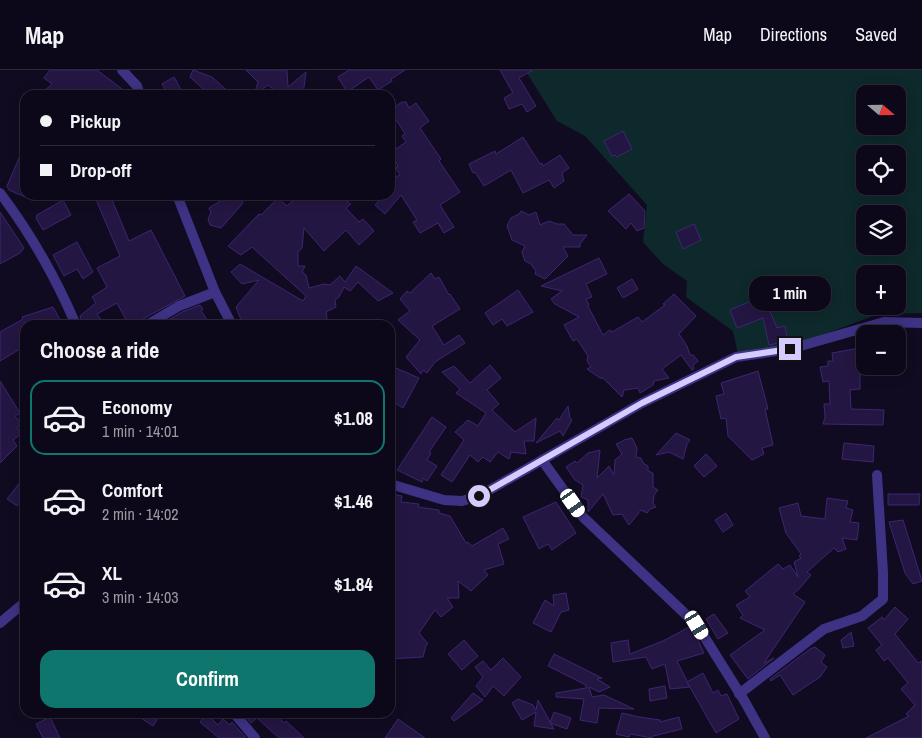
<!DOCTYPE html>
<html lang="en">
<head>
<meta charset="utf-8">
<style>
	body { margin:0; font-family:"Archivo Narrow",sans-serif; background:#161122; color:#f1f3f6; height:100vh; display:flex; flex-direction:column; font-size:19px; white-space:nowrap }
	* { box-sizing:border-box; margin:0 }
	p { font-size:16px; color:#9a9aa2 }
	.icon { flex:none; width:28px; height:28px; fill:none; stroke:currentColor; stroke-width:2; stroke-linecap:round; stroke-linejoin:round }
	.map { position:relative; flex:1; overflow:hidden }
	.side { position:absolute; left:20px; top:250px; width:375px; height:398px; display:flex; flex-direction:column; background:#0d0819; border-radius:15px; box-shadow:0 2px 12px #0003,0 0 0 1px #2d2938 }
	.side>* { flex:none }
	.banner { position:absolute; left:20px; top:20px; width:375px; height:110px; border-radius:15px; box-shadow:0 2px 12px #0003,0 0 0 1px #2d2938; display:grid; align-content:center; height:110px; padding:0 20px; background:#0d0819 }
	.needle { width:32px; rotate:110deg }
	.buttons { position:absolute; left:856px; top:15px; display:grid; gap:10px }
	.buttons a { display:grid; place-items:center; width:50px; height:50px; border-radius:10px; background:#0d0819; box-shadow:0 2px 12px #0003,0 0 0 1px #2d2938; font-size:25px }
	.end { position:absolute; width:22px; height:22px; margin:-11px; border:6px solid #d6cbff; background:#111; box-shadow:0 0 0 2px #111 }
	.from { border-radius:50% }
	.bubble { position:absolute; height:35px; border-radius:15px; background:#0d0819; box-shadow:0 2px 12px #0003,0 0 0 1px #2d2938; font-size:16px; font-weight:800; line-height:35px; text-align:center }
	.car { position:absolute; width:15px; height:30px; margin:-15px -8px; border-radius:6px; box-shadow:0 0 4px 1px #0007; background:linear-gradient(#fff 24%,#345 0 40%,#fff 0 76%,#345 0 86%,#fff 0) }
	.banner b { display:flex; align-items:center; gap:18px; height:48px; font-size:19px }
	.banner b+b { border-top:1px solid #2d2938 }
	.banner i { width:12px; height:12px; background:#f1f3f6 }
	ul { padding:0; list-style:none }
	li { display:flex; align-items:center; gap:15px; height:75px; margin:0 10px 8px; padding:0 10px; border:2px solid transparent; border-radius:15px }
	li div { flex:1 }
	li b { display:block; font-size:19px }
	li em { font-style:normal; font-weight:800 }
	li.selected { border-color:#0f766e }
	li>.icon { width:45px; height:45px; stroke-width:1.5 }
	h2 { padding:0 20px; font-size:22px; line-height:60px }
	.primary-button { display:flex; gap:10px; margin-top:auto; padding:10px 20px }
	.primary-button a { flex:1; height:58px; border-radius:15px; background:#0f766e; color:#fff; font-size:20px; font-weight:800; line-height:58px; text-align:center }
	header { display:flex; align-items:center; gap:30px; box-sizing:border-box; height:70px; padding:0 25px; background:#0d0819; border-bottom:1px solid #2d2938 }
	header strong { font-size:24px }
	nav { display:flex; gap:28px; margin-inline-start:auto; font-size:18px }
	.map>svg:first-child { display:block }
	.green { fill:#0e292b; fill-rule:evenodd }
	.building { fill:#241643; stroke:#3d2671 }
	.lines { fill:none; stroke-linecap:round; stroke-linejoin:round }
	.street { stroke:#3e3284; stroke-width:10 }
	.route { stroke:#d6cbff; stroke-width:6 }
</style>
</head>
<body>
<header>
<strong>Map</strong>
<nav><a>Map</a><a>Directions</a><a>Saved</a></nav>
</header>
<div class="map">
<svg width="922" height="668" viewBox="0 0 922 668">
	<rect width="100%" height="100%" fill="#110b21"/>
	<path class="green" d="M525 0H922V243L879 244 795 275 738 284 733 261 686 227 687 211 663 194 643 172 647 135 585 66 557 51ZM865 24H898V56H865ZM865 84H898V116H865ZM865 144H898V176H865ZM865 204H898V236H865Z"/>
	<g class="building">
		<polygon points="50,0 97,0 130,25 40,25 52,14 44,8"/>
		<polygon points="193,0 212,7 232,25 210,25 190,7"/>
		<polygon points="246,0 287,0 288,17 306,2 303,25 277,25 283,20 274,20 268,15 254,25 258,12"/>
		<polygon points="349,0 405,0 391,9 392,11 378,20 369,7 347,22 338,7"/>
		<polygon points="500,0 533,0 519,8 536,36 527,42 522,34 509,39 504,28 513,23"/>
		<polygon points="174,7 184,25 168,25 162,14"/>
		<polygon points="402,32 406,32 409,38 416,33 429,51 420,58 441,89 439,91 460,122 440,135 454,157 444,163 438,153 420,163 413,152 417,150 401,125 385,144 375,135 384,125 390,125 390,118 393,115 390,110 400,105 396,98 398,96 390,83 406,72 402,66 405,64 390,40"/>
		<polygon points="623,61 632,79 617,87 615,85 612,86 604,71"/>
		<polygon points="523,67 540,94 542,93 543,96 560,85 569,98 562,103 564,111 554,118 549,110 523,123 511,100 484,116 475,102 473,103 469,94 495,81 496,84"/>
		<polygon points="25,74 25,127 9,120 7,116"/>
		<polygon points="629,124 645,141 644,158 637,161 631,153 626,159 608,141"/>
		<polygon points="94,125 110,125 129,171 151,160 185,226 143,249 140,255 129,255 117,233 97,244 101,250 94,255 92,255 88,249 82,252 80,246 96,233 92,227 107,217 97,198 120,186"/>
		<polygon points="230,125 237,125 243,133 221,158 210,155 208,149 211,143 209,138"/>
		<polygon points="299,125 318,125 324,131 332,125 338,125 351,134 346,138 359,152 363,149 374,161 359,175 346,160 324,181 304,158 302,178 298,182 298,196 305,196 302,202 306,205 309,218 324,214 330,215 340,206 345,212 356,196 393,223 378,231 358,212 350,221 344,217 339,227 335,230 336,237 326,242 327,248 324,255 243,255 236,237 259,210 242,214 231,202 240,194 303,231 306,226 252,177 241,185 228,176 259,144 261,145 278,128 287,136"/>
		<polygon points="63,130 71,145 43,160 36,148 37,145"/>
		<polygon points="521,141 529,145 536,142 540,155 549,151 557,154 564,154 573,165 587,165 580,174 580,177 563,177 568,186 545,209 535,204 536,201 531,194 525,191 522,182 525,176 512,170 510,164 507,156 511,148 519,144"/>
		<polygon points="0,142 24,178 20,183 0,194"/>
		<polygon points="694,154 701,170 683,179 676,162"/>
		<polygon points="77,172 93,202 83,209 77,199 64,206 53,185"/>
		<polygon points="599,188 607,204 586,214 592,227 586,229 589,235 588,236 603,265 610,260 612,262 638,247 642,252 665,235 663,234 674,224 696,246 679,264 687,276 690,285 693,285 698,291 693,295 694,299 692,300 681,285 662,299 669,308 654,311 653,315 640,323 638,318 624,320 622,327 603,308 600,308 587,299 591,297 587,291 588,286 577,269 573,271 564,255 579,247 555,234 551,229 562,221 541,216"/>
		<polygon points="431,203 435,209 439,207 449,225 450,224 460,239 432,256 444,275 459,265 465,273 435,292 427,303 423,300 421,304 406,287 420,270 398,250 410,241 400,229 407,221 410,223"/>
		<polygon points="632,209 638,219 623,228 617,218"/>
		<polygon points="518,220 533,242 507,256 502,249 493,255 485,243"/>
		<polygon points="763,224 777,258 785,256 788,271 769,275 763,248 737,258 730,240 758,228 757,225"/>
		<polygon points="200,235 203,239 201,241 211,255 160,255 182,242"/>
		<polygon points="53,237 63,255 27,255 25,252 25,276 0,291 0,262 23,249 22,247"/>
		<polygon points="865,277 865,304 860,304 860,319 850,320 851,339 884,340 883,355 823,354 825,347 824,334 830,334 829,311 823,312 820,297 828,296 828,291 833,291 832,283"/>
		<polygon points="490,295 501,308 487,320 499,334 492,340 515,362 536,348 534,371 524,371 526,384 511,382 509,389 498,382 490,392 483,387 478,392 470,385 452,412 441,405 464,370 455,362 468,350 478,356 486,343 456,323 460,319 442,302 454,296 470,313"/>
		<polygon points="396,298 419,308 403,338 390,330 390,313"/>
		<polygon points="758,301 768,339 765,339 773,375 762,378 764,384 752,390 728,366 726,348 721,349 716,326 724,324 721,313"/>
		<polygon points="0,311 20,343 15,346 21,353 17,358 21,364 13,370 17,376 0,393"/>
		<polygon points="568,336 570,348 572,350 563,366 560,361 536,373 557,348 559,350"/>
		<polygon points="432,347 446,357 429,382 431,383 427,390 437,396 427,411 423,408 422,412 397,400"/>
		<polygon points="676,363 690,370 687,374 683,389 669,382 656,385"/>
		<polygon points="632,368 637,378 636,387 641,388 643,393 648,396 648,401 653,403 653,417 658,420 654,425 653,433 656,437 650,439 647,443 641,440 629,455 622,444 613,445 603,424 588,442 588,430 581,427 583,415 575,410 566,397 575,391 577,393 588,383 600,380 597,408 609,396 614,405 615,390 622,384 616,374 621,372 624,370"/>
		<polygon points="844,373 874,376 873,392 842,389"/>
		<polygon points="706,384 717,396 704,407 694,396"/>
		<polygon points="25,406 25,426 17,436 7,429"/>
		<polygon points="390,424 402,426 401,432 419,434 418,437 439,440 439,443 450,446 466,473 468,472 472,476 503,458 509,469 498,474 504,494 484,500 488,505 471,521 458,511 459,528 447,528 453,537 441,547 435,540 419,563 428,574 426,575 423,587 390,589 390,506 391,506"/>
		<polygon points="888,424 920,424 919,435 888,435"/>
		<polygon points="827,428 848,431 846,438 853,440 850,452 859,453 857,470 842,468 846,479 838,482 834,478 807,502 811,505 799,519 793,524 805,532 764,593 774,588 748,609 730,585 765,560 740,548 743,545 736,535 750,527 745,521 778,494 783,499 790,495 798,507 794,492 801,488 799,486 801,484 786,463 779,438 798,433 801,446 825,449"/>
		<polygon points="556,432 576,463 552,480 548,474 539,479 523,447"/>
		<polygon points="726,443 733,455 723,462 715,450"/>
		<polygon points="903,450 922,511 913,514 905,503 889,452"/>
		<polygon points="566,523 569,540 561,542 551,562 533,553 545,530 554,536 553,525"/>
		<polygon points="895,537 908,549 895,564 918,593 922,591 922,668 866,668 909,646 906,644 915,635 901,619 908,613 888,588 884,591 876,580 882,575 868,558 882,547 884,550"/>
		<polygon points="714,544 728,563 718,569 706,549"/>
		<polygon points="689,557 697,568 704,583 677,591 690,617 670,619 665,594 652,599 646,587 613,592 611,573 628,570 630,584 665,570"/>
		<polygon points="851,562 854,576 843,578 841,570"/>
		<polygon points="464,570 478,586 462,600 448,584"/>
		<polygon points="815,577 825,585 821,592 827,597 820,607 793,625 780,605 771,611 770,609 810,579"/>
		<polygon points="554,584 602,608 597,609 610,617 599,622 589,617 592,627 604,625 634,639 599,638 597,653 580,650 584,629 556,627 556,623 586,618 586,615 548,596"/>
		<polygon points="503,588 521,607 504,626 493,616 485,627 476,616 483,607 475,597 483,591 491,600"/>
		<polygon points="703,603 713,623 718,620 721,626 727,624 739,649 716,663 687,612"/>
		<polygon points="665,616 667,628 650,631 649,619"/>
		<polygon points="473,623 483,630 454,651 451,648"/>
		<polygon points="518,629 533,635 536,640 538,630 554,659 534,656 536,642 522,650 512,633"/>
		<polygon points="132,642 149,642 158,648 153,656"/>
		<polygon points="242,642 272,642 284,653 286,651 304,668 279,668 257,648 251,653"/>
		<polygon points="554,642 571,648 567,659 550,653"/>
		<polygon points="622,643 639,647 660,650 660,652 679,647 682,659 653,666 652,668 630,664 629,667 616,664"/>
		<polygon points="207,644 218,655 223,649 230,655 232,652 246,668 219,668 200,652"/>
		<polygon points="50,647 60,668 43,668 36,654"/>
		<polygon points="398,649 425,668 385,668"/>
	</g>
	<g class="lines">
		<g class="street">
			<polyline points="122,0 137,16 140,25"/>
			<path d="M0 123C31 164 56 208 76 255"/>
			<polyline points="177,125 215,222 232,255"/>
			<polyline points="147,255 179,236 215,222"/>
			<polyline points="542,390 583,447 697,555 745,632 765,668"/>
			<polyline points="390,414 444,430 462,431 479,426 642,333 736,287 790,279 884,252 922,253"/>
			<polyline points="0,553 25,532"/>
			<polyline points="739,624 824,559 862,546 883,529 883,503 877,405"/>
			<polyline points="233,642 255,668"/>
		</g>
	</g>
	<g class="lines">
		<polyline class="route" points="479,426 642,333 736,287 790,279"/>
	</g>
</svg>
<div class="buttons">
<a><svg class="needle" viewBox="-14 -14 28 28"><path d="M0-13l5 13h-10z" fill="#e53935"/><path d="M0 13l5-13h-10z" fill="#9a9aa2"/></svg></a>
<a><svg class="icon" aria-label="locate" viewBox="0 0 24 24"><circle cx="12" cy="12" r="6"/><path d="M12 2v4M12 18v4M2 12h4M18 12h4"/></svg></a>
<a><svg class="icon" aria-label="layers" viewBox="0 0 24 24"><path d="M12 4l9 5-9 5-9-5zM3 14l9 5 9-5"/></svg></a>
<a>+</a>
<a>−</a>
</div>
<i class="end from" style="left:479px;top:426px"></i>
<i class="end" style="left:790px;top:279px"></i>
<div class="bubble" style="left:749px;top:206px;width:82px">1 min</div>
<i class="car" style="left:573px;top:433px;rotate:145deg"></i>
<i class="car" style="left:697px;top:555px;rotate:149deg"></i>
<div class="banner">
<b><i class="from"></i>Pickup</b>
<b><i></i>Drop-off</b>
</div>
<section class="side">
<h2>Choose a ride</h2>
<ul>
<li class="selected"><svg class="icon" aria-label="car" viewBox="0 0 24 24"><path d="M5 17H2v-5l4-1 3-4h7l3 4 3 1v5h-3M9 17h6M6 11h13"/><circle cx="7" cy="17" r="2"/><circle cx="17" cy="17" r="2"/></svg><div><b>Economy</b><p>1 min · 14:01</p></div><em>$1.08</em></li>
<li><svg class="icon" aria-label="car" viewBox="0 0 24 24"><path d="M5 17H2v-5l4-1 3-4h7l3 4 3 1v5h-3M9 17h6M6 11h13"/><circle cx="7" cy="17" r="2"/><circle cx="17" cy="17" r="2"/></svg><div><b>Comfort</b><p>2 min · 14:02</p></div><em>$1.46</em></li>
<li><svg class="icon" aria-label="car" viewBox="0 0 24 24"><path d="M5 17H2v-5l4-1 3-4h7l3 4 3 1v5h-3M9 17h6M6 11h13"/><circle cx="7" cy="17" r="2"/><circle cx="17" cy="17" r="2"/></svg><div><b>XL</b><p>3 min · 14:03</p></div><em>$1.84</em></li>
</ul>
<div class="primary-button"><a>Confirm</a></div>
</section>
</div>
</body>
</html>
